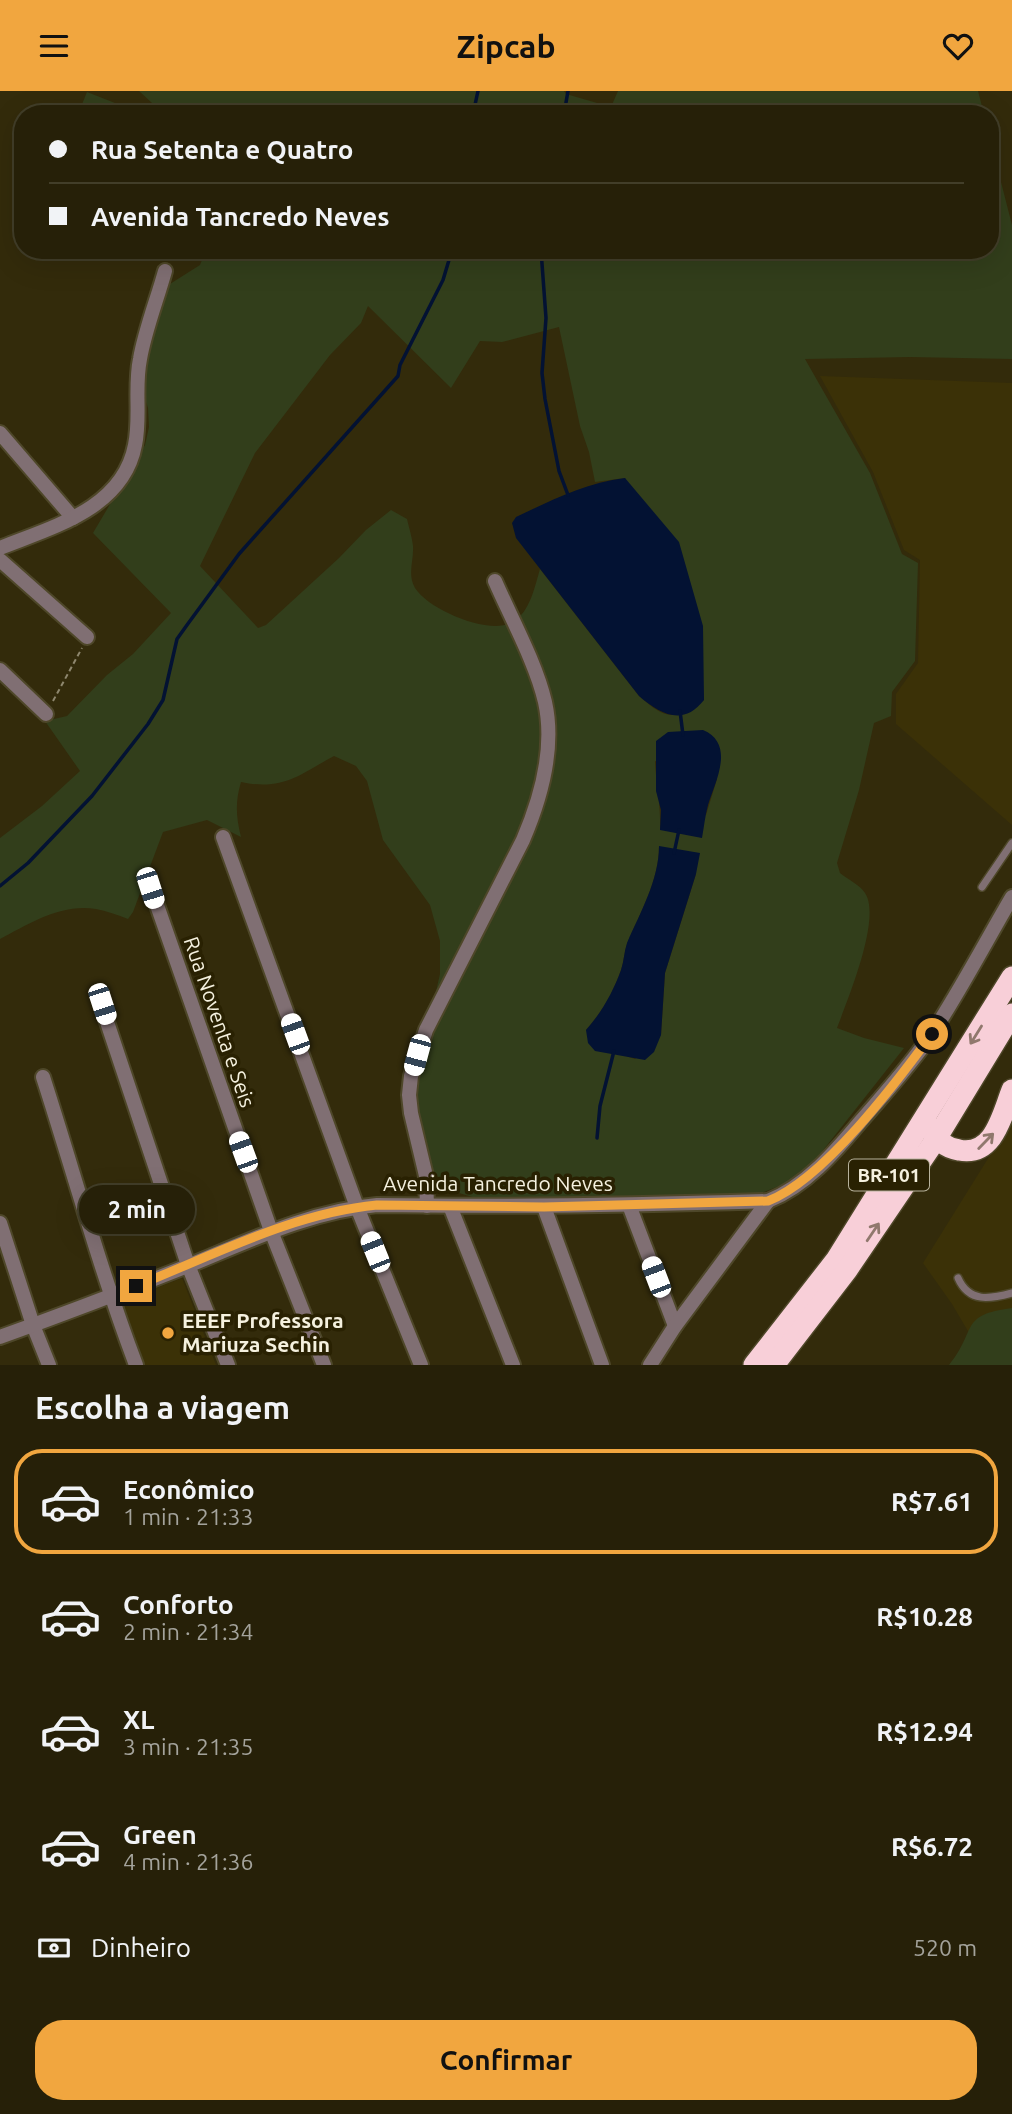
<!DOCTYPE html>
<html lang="pt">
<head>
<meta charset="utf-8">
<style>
	body { margin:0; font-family:Ubuntu,sans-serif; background:#322d16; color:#f1f3f6; height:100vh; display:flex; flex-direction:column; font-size:26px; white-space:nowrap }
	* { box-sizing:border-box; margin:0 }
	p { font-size:23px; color:#a4a39c }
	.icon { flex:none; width:38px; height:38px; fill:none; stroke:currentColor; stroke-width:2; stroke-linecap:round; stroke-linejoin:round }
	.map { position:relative; height:1274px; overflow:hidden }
	.sheet { display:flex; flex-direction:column; background:#262008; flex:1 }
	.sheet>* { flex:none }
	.guide { position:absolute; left:14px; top:14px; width:985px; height:154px; border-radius:28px; box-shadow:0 7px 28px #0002,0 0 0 2px #423e29; display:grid; align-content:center; height:154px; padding:0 35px; background:#262008 }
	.end { position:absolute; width:32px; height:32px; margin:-16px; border:9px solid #f1a63f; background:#111; box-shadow:0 0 0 4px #111 }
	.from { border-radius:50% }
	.bubble { position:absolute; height:49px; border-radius:24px; background:#262008; box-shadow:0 7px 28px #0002,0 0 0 2px #423e29; font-size:23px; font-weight:700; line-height:49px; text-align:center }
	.car { position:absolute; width:21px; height:42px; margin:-21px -10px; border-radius:9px; box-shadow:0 0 5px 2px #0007; background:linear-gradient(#fff 24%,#345 0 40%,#fff 0 76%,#345 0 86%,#fff 0) }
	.guide b { display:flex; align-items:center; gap:24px; height:66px; font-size:26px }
	.guide b+b { border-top:2px solid #423e29 }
	.guide i { width:18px; height:18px; background:#f1f3f6 }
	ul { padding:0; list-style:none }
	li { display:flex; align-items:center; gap:21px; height:105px; margin:0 14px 10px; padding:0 21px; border:4px solid transparent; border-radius:28px }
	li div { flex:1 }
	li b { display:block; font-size:26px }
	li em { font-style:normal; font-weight:700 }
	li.on { border-color:#f1a63f }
	li>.icon { width:63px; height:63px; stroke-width:1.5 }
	h2 { padding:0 35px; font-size:32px; line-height:84px }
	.pay { display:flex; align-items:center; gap:18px; height:77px; padding:0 35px; font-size:26px }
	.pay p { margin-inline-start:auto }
	.cta { display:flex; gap:14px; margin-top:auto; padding:14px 35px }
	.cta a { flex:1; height:80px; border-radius:28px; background:#f1a63f; color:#111; font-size:28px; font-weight:700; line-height:80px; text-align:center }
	header { display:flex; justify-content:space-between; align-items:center; height:91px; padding:0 35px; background:#f1a63f; color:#111; font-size:32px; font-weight:700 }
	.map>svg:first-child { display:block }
	.built { fill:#3b3107 }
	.green { fill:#323e1b; fill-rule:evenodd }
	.water { fill:#031233 }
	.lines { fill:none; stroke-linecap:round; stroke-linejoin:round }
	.stream { stroke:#031233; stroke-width:3.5 }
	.service-casing { stroke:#4e4729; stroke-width:10 }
	.minor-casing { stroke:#4e4729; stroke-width:18 }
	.motorway-casing { stroke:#4e4729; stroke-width:24 }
	.path { stroke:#8e876e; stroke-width:2; stroke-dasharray:5 3.5; stroke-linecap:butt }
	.service { stroke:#806f73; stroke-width:7 }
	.minor { stroke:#806f73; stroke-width:14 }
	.motorway { stroke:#f8cfd8; stroke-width:21 }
	.oneway { stroke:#90786d }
	.route { stroke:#f1a63f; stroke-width:9 }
	.poi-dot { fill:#f1a63f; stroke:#292102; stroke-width:2.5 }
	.labels { text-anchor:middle; stroke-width:7; stroke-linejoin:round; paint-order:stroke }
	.shield { fill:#292102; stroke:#b8b39d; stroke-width:2 }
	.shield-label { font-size:19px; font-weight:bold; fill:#f5f1df }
	.street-label { font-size:21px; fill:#f5f1df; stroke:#292102 }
	.poi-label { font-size:21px; font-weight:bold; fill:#f5f1df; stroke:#292102; text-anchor:start }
</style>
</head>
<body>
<header><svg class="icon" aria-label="menu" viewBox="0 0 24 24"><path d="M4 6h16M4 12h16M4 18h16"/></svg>Zipcab<svg class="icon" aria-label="heart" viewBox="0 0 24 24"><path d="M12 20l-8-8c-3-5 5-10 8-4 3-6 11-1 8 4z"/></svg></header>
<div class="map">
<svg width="1012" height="1274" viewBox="0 0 1012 1274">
	<rect width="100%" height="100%" fill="#332b0b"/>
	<g class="built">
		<polygon points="820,285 1012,292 1012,734 896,633 896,603 918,572 920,469 904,459 873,381"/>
		<polygon points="1012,1029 1012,1274 988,1274 952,1213 923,1172"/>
		<polygon points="182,1187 216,1274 144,1274 120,1211"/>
	</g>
	<g class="green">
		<polygon points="139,0 564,0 566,3 611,16 618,0 978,0 984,23 164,23"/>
		<polygon points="87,1 143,23 78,23"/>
		<path d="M991 52 1012 134V268L910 266 805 268 870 382 902 463 918 472 915 570 892 601 891 625 874 632 859 699 837 772 840 782C847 788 860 794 865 802 882 827 847 910 837 937L864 947 904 957 813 1072 797 1088 764 1101 736 1106 482 1109 456 1101 433 1082 419 1042 417 1003 429 931 440 883V850L430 814 383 749 367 690 356 675 334 665C299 684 283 700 241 691 235 711 236 726 241 746L207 729 163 741 133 821 128 828C118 824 106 820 96 818 62 812 28 833 0 848V747L42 715 80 680 45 630 67 625 107 584 133 563 171 522 93 442 145 354 149 336 148 317 139 288 162 198 200 174 206 159H990ZM368 215 451 297 480 250 502 251 559 236 580 335 589 361 595 391 625 387 702 582 704 609C672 629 668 630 639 605L540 478C535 495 530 521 513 531 490 545 429 519 415 497 407 483 414 470 413 455 412 446 409 437 407 428L391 419 366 439 339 467 266 534 258 537 200 475 255 362 330 264 361 232ZM655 670 717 688 706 724 660 739C661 715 656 693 655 670ZM659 756 696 783 665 882 661 944 635 968 623 964 586 939C602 921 613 902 621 879 624 870 624 861 627 853 640 822 659 789 659 756Z"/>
		<path d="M1012 1217V1274H949C978 1239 958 1224 1012 1217Z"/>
	</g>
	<g class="water">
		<path d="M625 387 679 451 703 535 704 609C683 636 660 623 639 605L516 447 512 432 516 426C552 409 585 392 625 387Z"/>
		<path d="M703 639C736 653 715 691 708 714 705 725 704 736 702 747L660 739 661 719 656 700V650L668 641Z"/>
		<path d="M659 755 700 762 696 783 665 882 661 944 654 961 645 969 595 960 588 952 586 939C602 921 613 901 621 879 624 870 624 861 627 852 640 822 659 789 659 755Z"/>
	</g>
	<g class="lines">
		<g class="stream">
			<polyline points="473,23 478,0"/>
			<polyline points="564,23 568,0"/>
			<polyline points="541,159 546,227 542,282 545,308 559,380 568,404"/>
			<polyline points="680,620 683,644"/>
			<polyline points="674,762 679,739"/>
			<polyline points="0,795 28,772 92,705 148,633 163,609 177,548 187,534 239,463 398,285 400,274 443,189 452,159"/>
			<polyline points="597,1047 600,1015 614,960"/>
		</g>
		<g class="service-casing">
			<g id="service">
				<polyline points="982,796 1012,752"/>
				<path d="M958 1187C969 1212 990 1208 1012 1202"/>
			</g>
		</g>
		<g class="minor-casing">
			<g id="minor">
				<polyline points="0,342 73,427"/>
				<path d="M0 457C52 436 123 418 135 354 141 326 134 297 140 268 145 239 157 209 165 180"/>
				<polyline points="0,469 87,546"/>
				<polyline points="0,579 46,623"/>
				<polyline points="223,746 357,1116 421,1274"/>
				<polyline points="151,797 271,1140 324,1274"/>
				<polyline points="101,913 188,1174 228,1274"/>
				<path d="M43 986C74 1082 100 1179 136 1274"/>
				<polyline points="629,1114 675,1235"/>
				<path d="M427 1115 426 1085 411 1022 409 1004 411 985 426 939 523 749C541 707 555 656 545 611 536 572 511 527 495 490"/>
				<polyline points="450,1115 513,1274"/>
				<polyline points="544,1116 602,1274"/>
				<polyline points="0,1132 33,1234 49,1274"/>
				<path d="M0 1246C64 1223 127 1199 190 1174 251 1149 311 1120 377 1114 508 1116 638 1114 768 1110 806 1095 835 1061 860 1031 884 1003 910 975 931 944 960 900 985 852 1012 806"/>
				<polyline points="650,1274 675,1235 768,1110"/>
			</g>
		</g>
		<g class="motorway-casing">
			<g id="motorway">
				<path d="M931 1037C936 1049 946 1057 959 1059 994 1066 1002 1024 1012 999"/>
				<polyline points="754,1274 836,1169 1012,886"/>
				<polyline points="774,1274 847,1179 936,1048 1012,923"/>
			</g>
		</g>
		<polyline class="path" points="53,610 82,557"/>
		<use href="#service" class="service"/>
		<use href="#minor" class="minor"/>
		<use href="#motorway" class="motorway"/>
	</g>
	<defs><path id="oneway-shaft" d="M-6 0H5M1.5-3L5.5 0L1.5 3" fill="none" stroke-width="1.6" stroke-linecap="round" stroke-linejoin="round" transform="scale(1.75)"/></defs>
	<g class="oneway">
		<use href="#oneway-shaft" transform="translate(976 944) rotate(122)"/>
		<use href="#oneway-shaft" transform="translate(986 1050) rotate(-46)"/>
		<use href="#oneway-shaft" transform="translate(873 1141) rotate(-56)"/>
	</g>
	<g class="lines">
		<path class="route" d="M136 1195C214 1164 293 1122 377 1114L544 1116 768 1110C823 1089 896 992 932 943"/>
	</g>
	<circle class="poi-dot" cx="168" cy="1242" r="7"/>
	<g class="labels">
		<rect class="shield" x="849" y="1068.5" width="80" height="31" rx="5"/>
		<g class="shield-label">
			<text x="889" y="1091">BR-101</text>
		</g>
		<g class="street-label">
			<text transform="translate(219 931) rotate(71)" y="7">Rua Noventa e Seis</text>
			<text x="498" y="1100">Avenida Tancredo Neves</text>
		</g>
		<g class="poi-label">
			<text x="182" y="1237">EEEF Professora<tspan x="182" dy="24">Mariuza Sechin</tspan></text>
		</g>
	</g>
</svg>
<i class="end from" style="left:932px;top:943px"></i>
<i class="end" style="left:136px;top:1195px"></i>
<div class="bubble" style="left:79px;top:1094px;width:116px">2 min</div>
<i class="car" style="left:150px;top:797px;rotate:162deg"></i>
<i class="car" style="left:102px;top:913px;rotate:162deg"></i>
<i class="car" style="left:295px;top:943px;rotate:340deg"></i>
<i class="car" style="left:417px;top:964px;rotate:195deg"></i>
<i class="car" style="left:243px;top:1061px;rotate:340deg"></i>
<i class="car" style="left:375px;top:1161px;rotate:338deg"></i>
<i class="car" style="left:656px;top:1186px;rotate:339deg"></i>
<div class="guide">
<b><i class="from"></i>Rua Setenta e Quatro</b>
<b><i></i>Avenida Tancredo Neves</b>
</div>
</div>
<section class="sheet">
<h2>Escolha a viagem</h2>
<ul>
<li class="on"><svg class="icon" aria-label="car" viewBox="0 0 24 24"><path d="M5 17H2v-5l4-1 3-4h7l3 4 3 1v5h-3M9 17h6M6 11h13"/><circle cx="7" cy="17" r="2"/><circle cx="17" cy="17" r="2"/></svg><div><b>Econômico</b><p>1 min · 21:33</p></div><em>R$7.61</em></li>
<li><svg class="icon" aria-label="car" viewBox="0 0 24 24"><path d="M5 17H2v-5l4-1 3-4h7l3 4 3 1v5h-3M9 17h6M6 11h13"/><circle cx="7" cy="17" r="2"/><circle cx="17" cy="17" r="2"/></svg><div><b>Conforto</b><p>2 min · 21:34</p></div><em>R$10.28</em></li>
<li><svg class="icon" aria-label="car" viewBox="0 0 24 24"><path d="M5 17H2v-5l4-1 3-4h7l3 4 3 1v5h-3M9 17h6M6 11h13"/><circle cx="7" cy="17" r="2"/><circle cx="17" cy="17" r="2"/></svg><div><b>XL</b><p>3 min · 21:35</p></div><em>R$12.94</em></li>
<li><svg class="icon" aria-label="car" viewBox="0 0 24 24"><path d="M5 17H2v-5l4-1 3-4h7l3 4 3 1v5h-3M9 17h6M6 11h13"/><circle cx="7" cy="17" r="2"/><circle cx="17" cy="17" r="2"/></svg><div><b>Green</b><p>4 min · 21:36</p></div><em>R$6.72</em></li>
</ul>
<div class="pay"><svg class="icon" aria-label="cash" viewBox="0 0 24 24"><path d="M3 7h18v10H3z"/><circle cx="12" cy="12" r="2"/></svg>Dinheiro<p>520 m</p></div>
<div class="cta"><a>Confirmar</a></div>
</section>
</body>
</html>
